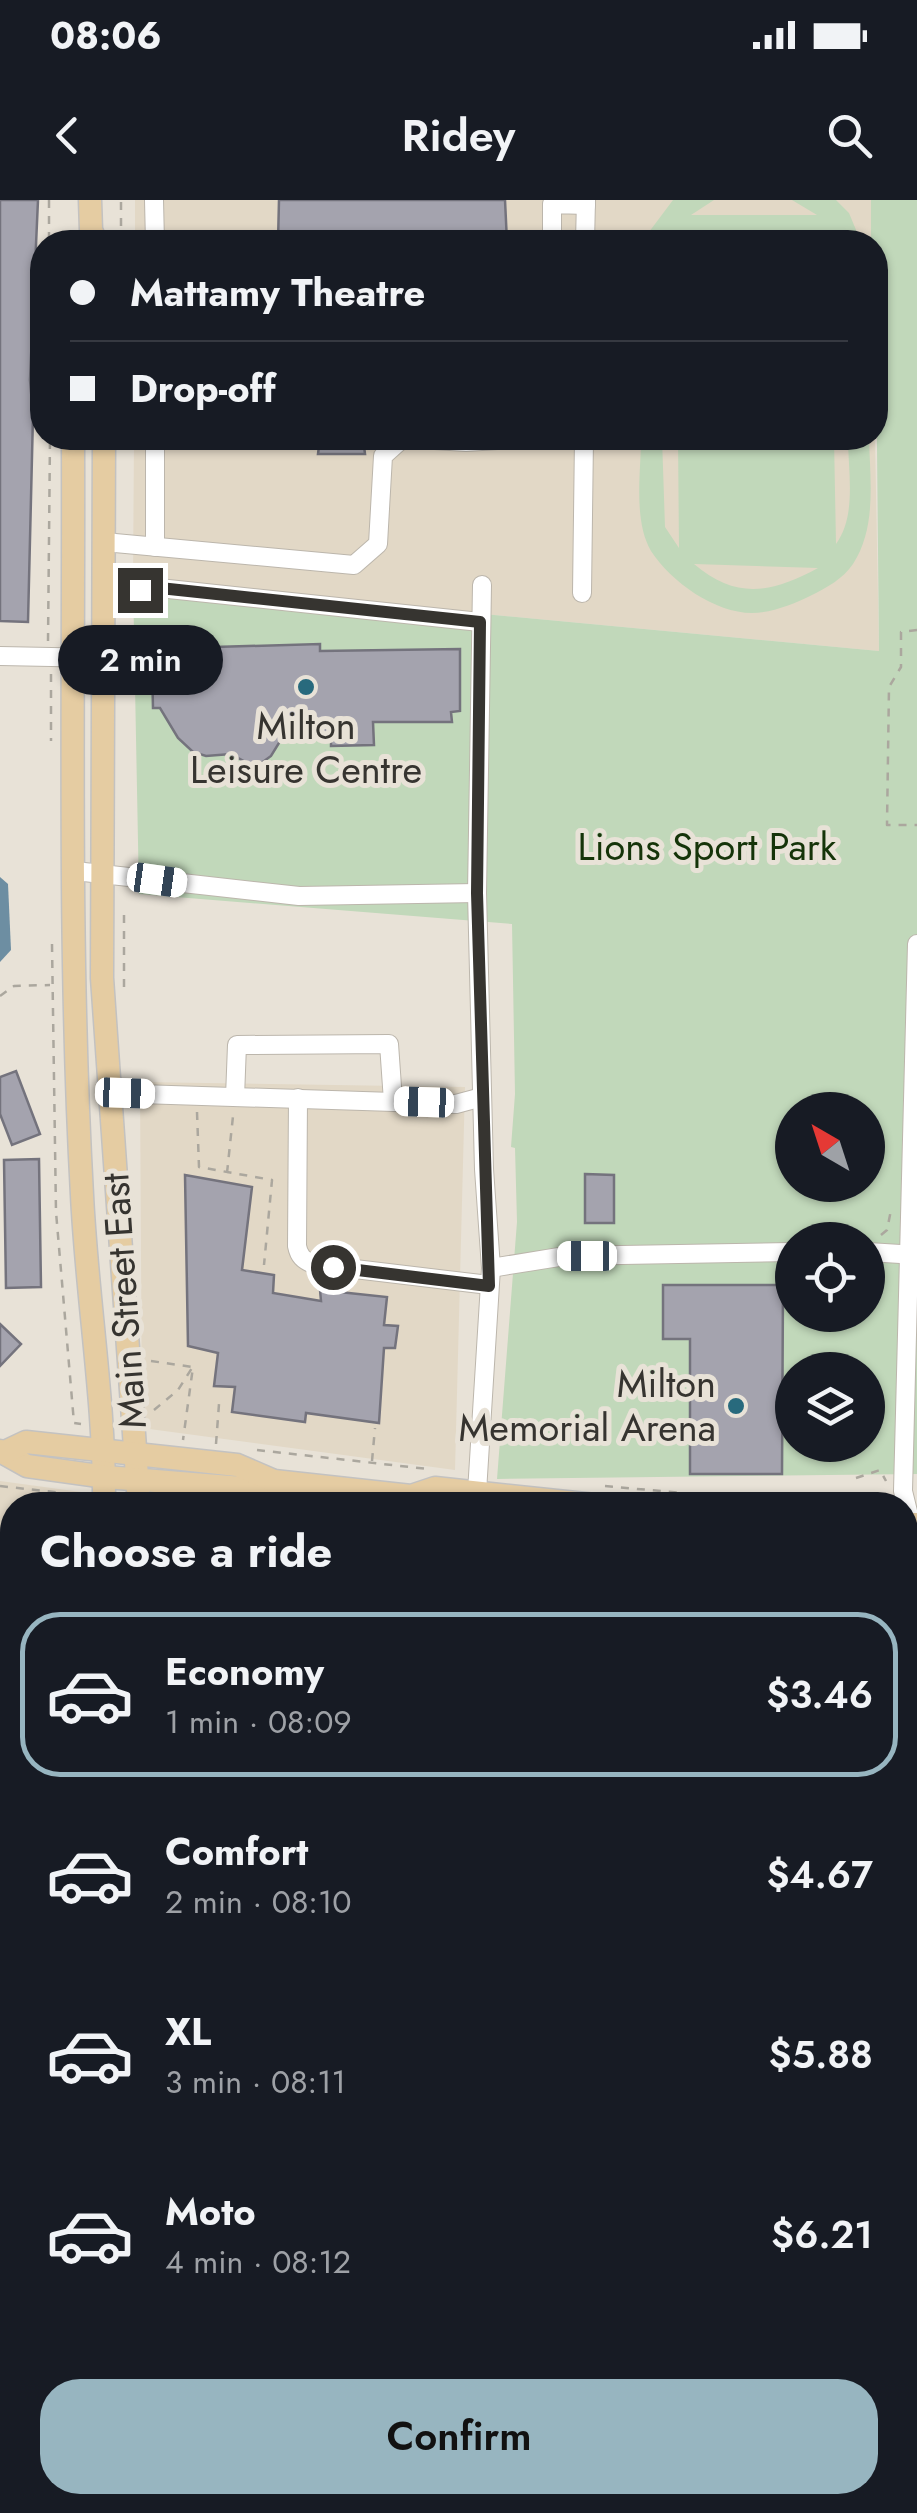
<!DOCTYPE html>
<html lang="en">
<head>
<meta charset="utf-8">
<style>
	body { margin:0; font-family:Jost,sans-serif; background:#20242c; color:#f1f3f6; height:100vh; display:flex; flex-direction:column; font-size:38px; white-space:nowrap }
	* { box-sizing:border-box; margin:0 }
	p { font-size:32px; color:#9ea1a6 }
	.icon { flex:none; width:55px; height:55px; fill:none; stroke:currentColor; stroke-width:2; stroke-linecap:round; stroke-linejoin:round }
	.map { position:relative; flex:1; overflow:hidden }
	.drawer { position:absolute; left:0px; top:1292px; width:918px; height:1022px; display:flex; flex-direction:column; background:#171b24; border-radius:40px 40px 0 0; box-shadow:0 2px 8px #0004 }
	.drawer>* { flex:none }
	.hud { position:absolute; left:30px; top:30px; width:858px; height:220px; border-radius:40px; box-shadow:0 2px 8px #0004; display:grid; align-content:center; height:220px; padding:0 40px; background:#171b24 }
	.needle { width:65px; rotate:321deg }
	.buttons { position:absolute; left:775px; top:892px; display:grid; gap:20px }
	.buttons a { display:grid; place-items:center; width:110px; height:110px; border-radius:50%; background:#171b24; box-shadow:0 2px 8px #0004; font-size:50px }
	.end { position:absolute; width:45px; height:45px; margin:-22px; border:12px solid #363430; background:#fff; box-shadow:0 0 0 5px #fff }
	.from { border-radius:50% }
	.bubble { position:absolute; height:70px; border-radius:35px; background:#171b24; box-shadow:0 2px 8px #0004; font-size:32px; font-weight:600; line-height:70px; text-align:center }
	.car { position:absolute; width:30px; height:60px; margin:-30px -15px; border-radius:12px; box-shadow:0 0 8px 2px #0007; background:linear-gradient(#fff 24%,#345 0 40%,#fff 0 76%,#345 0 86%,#fff 0) }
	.hud b { display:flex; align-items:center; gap:35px; height:95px; font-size:38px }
	.hud b+b { border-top:2px solid #363941 }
	.hud i { width:25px; height:25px; background:#f1f3f6 }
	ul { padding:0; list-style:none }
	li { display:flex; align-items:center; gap:30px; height:165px; margin:0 20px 15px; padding:0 20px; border:5px solid transparent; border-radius:40px }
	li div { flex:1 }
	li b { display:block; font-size:38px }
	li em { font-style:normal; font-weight:600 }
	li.selected { border-color:#97b5c0 }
	li>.icon { width:90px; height:90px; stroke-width:1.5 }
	h2 { padding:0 40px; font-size:45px; line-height:120px }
	.primary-button { display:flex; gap:20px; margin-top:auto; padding:20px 40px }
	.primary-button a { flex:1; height:115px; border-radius:40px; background:#97b5c0; color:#111; font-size:40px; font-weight:600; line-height:115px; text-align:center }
	.status { display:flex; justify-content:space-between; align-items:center; height:70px; padding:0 50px; background:#171b24; direction:ltr }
	.status svg { height:28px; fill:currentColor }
	header { display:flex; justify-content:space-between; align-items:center; height:130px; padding:0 40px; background:#171b24; font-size:45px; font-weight:600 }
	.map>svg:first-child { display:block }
	.built { fill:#e2d8c6 }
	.park { fill:#c1d8ba; fill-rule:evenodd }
	.water { fill:#6d8ea2 }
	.building { fill:#a4a3ae; stroke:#74737d; stroke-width:2.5 }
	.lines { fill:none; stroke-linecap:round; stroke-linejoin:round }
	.minor-casing { stroke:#bcb6ac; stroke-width:20 }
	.major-casing { stroke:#c3c2c1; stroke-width:25 }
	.path { stroke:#aba79e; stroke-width:2.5; stroke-dasharray:8 8; stroke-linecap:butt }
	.minor { stroke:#fff; stroke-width:18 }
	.major { stroke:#e5cca2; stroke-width:22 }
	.route { stroke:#363430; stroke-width:12 }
	.poi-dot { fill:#286a7d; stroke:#e8e2d7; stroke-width:4 }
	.labels { text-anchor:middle; stroke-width:10; stroke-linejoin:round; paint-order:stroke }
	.poi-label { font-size:38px; fill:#363430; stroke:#e8e2d7 }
	.park-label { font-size:38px; fill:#153409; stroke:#e8e2d7 }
	.street-label { font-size:38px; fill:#363430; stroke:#e8e2d7 }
</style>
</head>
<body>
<div class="status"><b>08:06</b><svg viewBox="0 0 49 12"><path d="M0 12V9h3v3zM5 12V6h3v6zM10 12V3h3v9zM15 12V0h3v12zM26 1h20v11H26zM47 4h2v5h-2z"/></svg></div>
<header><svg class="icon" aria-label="back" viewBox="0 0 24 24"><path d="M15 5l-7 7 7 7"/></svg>Ridey<svg class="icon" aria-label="search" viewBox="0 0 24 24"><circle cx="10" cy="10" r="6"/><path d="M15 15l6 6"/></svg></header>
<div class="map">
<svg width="917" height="2313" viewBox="0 0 917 2313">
	<rect width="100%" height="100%" fill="#e8e2d7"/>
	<g class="built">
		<rect x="135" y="0" width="736" height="42"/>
		<polygon points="875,237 879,451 133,381 134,238"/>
		<polygon points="140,882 465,887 455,1270 142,1228"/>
		<polygon points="0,1281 81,1292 81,1305 12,1305 12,2302 104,2303 104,2313 0,2313"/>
	</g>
	<g class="park">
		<polygon points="673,0 714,0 691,15 817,15 792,0 836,0 849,13 861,42 838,42 834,35 834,42 675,42 674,35 668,42 646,42 649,32"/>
		<path d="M871 0H917V1274L497 1279 517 1022 515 948 511 947 515 894 512 724 139 694 133 381 879 451 875 42H871ZM792 910H868V985H792ZM792 1040H868V1115H792ZM792 1170H868V1245H792Z"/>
		<path d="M641 238H662L665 327 679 348 678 238H834L836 344C857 315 848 272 848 238H869C870 279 877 327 853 364 843 379 826 388 810 396 794 404 771 413 752 413 715 413 671 382 651 351 633 320 641 272 641 238ZM694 364 818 368C772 393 736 400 694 364Z"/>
	</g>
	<polygon class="water" points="0,677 8,684 11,750 0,762"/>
	<g class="building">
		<polygon points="0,0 38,0 30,180 33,215 28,422 0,421"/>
		<polygon points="279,0 505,0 507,42 278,42"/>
		<polygon points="320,238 363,238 365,254 318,254"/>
		<polygon points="320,444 320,451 460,449 460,511 451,512 452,522 373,522 374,545 331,546 331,537 282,538 271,556 260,564 249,564 231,554 206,556 193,552 178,538 160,508 153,508 152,466 216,465 215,447"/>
		<polygon points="16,871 40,934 12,945 0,914 0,877"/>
		<polygon points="39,959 41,1087 6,1088 4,960"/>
		<polygon points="585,974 614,975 614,1023 585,1023"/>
		<polygon points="185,975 252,987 242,1070 274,1075 273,1093 321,1101 320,1090 387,1097 384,1125 398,1126 395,1148 384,1148 379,1223 306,1213 305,1222 232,1212 235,1187 214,1186 218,1153 188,1146"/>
		<polygon points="663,1085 783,1085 782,1274 690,1274 690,1139 663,1139"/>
		<polygon points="0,1124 21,1144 0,1166"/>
	</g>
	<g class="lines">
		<g class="minor-casing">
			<g id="minor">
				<polyline points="154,0 155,42"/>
				<polyline points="552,42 552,4 586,5"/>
				<polyline points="585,42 586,0"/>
				<polyline points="104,342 354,365 378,344 383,256 403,238 466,242 532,238"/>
				<polyline points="155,347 155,238"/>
				<polyline points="582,393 584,238"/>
				<polyline points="102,400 159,388 480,422"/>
				<polyline points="0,456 102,458"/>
				<polyline points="75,671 299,696 477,693"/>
				<polyline points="917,744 903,1291 911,1324 910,1376 917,1462 914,1622 917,1730"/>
				<polyline points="109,893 456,904 482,897"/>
				<polyline points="235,897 237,845 389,844 393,901"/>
				<path d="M298 898 297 1046C299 1056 303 1060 313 1064L489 1085"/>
				<polyline points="868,1052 917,1055"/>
				<polyline points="491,1068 565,1056 792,1052"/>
				<polyline points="477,1292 491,1068 484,969 477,693 482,385"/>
				<polyline points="0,1455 12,1455"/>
				<polyline points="0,1558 12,1558"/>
				<polyline points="905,2073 917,1964"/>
				<polyline points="905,2114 917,2120"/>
				<polyline points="0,2148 12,2148"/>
				<polyline points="905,2185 917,2168"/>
				<polyline points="0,2219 12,2219"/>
				<polyline points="88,2302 88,2313"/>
				<polyline points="777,2302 809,2313"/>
				<polyline points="0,2303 74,2302"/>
				<polyline points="389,2313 389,2302"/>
				<polyline points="745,2313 758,2302"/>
			</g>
		</g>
		<g class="major-casing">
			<g id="major">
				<polyline points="90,0 91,30 96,42"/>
				<path d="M73 238C74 490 68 743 82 995 87 1099 105 1201 104 1305"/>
				<polyline points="104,238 102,778 139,1305"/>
				<polyline points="0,1251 27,1266 106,1277 242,1288 274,1281"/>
				<polyline points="5,1252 26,1242 237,1265 274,1281 411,1296 435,1288 595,1305"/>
				<polyline points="905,1324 917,1324"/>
				<polyline points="905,1354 917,1353"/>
				<polyline points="140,2302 140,2313"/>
			</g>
		</g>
		<g class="path">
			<polyline points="49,0 49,42"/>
			<polyline points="121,42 121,0"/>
			<polyline points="917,430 901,432 901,467 889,487 887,625 917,625"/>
			<polyline points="48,441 50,238"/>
			<polyline points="51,474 51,541"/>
			<polyline points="124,715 124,787"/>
			<polyline points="52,744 56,1012 74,1223 81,1224"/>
			<polyline points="0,796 14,786 50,785"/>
			<polyline points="197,912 199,967 272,980 264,1065"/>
			<polyline points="227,973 233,916"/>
			<polyline points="881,1035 887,1030 891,1010"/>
			<polyline points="824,1040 854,1039"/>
			<polyline points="151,1161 193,1167 183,1240"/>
			<polyline points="154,1210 178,1190 192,1168"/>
			<polyline points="216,1244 219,1204"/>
			<polyline points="257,1250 428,1269"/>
			<polyline points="372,1261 375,1228"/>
			<polyline points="856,1278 880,1270 886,1281"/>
			<polyline points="0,1286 63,1293"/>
			<polyline points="605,1286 815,1305"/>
			<polyline points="878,1305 885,1296"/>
			<polyline points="905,2249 917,2250"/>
		</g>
		<use href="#minor" class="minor"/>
		<use href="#major" class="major"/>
	</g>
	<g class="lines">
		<polyline class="route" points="140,390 160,388 480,422 477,693 489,1086 333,1067"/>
	</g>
	<g class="poi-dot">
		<circle cx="306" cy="487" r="10"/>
		<circle cx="736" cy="1206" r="10"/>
	</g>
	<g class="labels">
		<g class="poi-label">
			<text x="306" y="539">Milton<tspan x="306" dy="44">Leisure Centre</tspan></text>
			<text x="716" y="1197" text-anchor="end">Milton<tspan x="716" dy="44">Memorial Arena</tspan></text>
		</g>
		<g class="park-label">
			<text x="707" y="660">Lions Sport Park</text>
		</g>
		<g class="street-label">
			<text transform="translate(124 1101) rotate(-94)" y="13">Main Street East</text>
		</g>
	</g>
</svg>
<div class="buttons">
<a><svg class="needle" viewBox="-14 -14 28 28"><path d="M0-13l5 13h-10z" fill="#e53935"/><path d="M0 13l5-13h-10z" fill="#9ea1a6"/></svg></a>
<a><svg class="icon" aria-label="locate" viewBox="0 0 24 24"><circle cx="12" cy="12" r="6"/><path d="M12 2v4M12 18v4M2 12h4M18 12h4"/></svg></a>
<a><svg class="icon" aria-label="layers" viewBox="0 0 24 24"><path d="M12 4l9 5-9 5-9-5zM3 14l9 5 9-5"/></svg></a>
</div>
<i class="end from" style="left:333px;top:1067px"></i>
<i class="end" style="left:140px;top:390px"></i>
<div class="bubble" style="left:58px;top:425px;width:165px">2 min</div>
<i class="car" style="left:157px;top:680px;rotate:98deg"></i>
<i class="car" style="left:125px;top:893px;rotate:92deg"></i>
<i class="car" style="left:424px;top:902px;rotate:272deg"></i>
<i class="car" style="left:587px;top:1056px;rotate:270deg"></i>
<div class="hud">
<b><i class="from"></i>Mattamy Theatre</b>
<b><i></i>Drop-off</b>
</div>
<section class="drawer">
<h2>Choose a ride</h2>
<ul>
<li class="selected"><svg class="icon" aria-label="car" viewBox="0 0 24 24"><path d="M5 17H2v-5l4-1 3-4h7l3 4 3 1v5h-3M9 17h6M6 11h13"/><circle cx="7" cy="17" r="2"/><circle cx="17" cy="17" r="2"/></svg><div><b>Economy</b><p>1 min · 08:09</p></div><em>$3.46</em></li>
<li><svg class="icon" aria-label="car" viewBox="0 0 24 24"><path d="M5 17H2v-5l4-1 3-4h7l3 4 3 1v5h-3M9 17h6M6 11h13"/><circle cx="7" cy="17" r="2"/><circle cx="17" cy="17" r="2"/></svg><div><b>Comfort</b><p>2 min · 08:10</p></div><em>$4.67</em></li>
<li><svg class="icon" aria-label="car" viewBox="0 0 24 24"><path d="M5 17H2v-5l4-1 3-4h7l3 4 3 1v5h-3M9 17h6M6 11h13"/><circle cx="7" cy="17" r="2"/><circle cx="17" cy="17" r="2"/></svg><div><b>XL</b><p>3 min · 08:11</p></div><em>$5.88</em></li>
<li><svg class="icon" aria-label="car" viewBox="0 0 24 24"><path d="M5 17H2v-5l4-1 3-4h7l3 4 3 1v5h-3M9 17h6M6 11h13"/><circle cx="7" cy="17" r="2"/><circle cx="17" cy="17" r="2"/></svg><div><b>Moto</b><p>4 min · 08:12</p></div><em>$6.21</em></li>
</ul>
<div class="primary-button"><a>Confirm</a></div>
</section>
</div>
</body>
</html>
